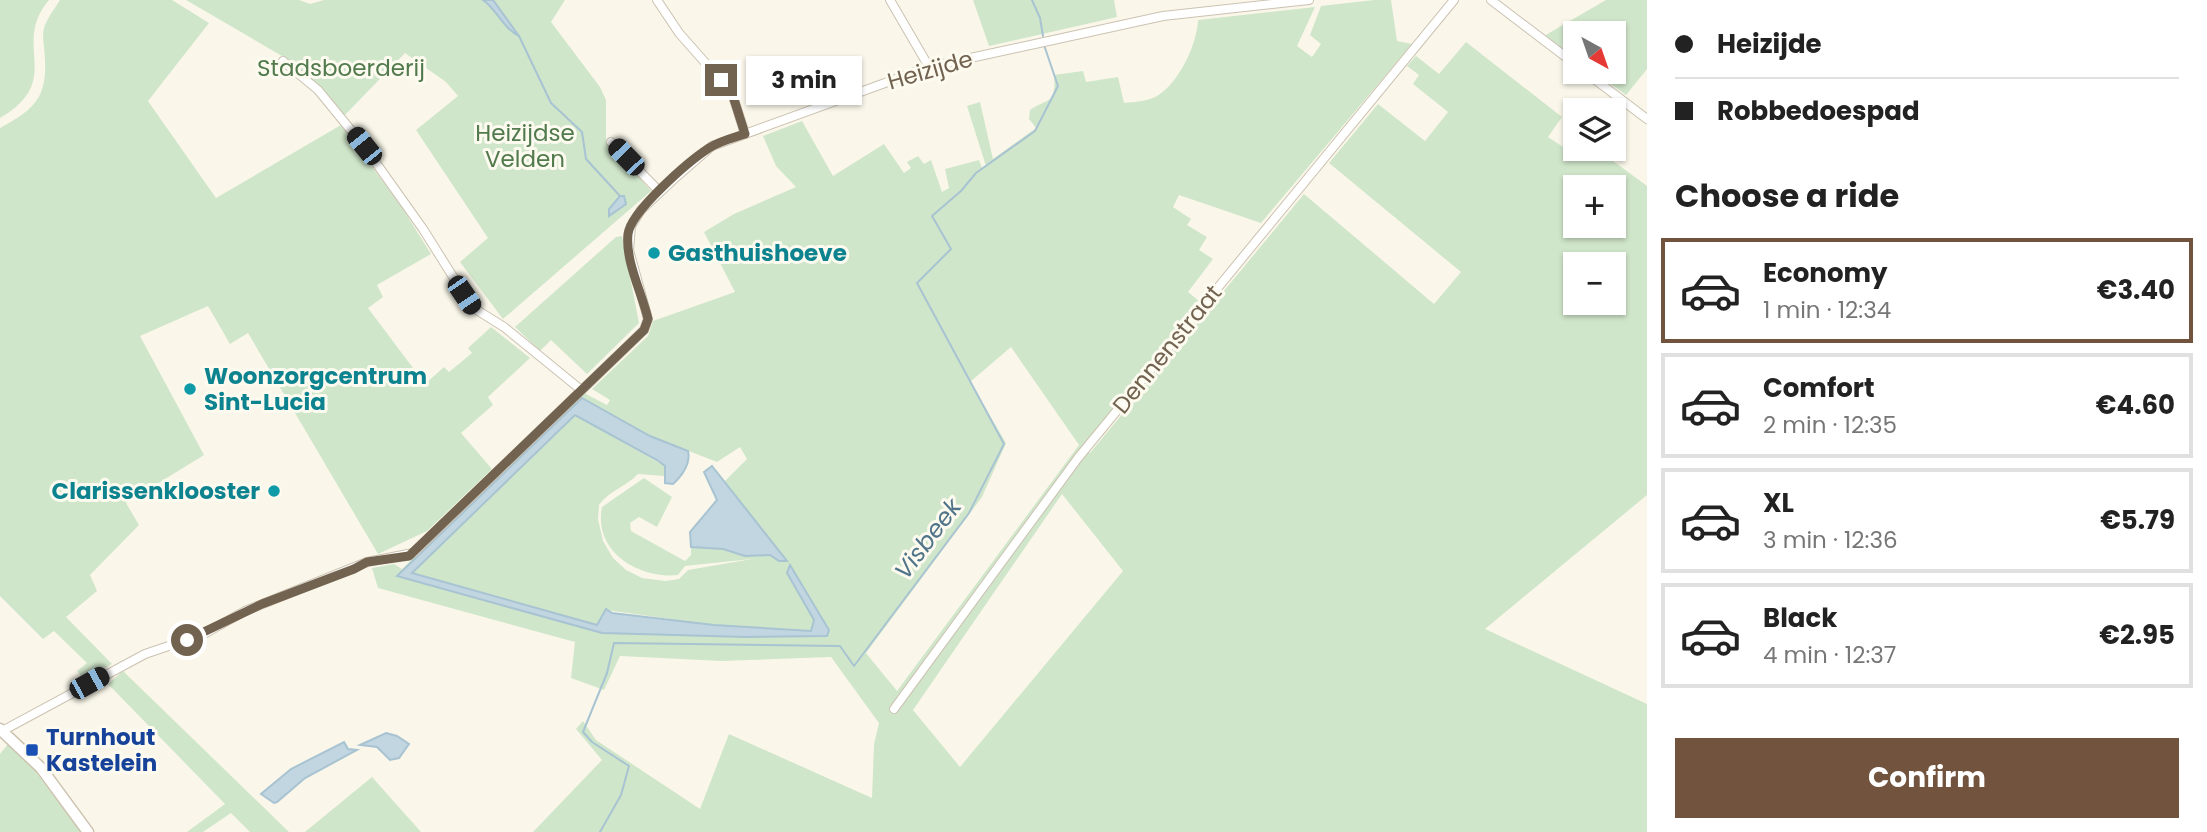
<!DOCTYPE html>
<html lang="en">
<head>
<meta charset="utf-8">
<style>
	body { margin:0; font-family:Poppins,sans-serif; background:#f2f2f2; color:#222; height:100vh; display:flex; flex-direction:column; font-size:26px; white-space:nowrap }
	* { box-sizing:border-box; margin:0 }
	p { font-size:23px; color:#767676 }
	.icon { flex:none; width:38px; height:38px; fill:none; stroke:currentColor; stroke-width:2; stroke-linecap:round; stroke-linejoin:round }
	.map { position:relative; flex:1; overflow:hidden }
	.panel { display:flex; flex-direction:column; background:#fff; width:560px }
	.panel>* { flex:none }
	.top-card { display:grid; align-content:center; height:154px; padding:0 28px; background:#fff }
	.needle { width:46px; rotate:140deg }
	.buttons { position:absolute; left:1563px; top:21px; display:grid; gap:14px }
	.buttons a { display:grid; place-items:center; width:63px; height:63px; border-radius:0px; background:#fff; box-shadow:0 2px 5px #0004; font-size:35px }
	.end { position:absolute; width:32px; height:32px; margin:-16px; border:9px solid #726350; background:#fff; box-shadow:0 0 0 4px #fff }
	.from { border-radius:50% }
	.bubble { position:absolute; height:49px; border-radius:0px; background:#fff; box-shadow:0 2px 5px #0004; font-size:23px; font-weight:700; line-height:49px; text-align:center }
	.car { position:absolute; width:21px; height:42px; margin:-21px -10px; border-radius:9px; box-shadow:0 0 5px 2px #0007; background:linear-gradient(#222 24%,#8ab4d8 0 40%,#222 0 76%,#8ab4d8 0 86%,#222 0) }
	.top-card b { display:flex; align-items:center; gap:24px; height:66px; font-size:26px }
	.top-card b+b { border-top:2px solid #e0e0e0 }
	.top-card i { width:18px; height:18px; background:#222 }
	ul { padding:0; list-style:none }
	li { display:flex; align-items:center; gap:21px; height:105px; margin:0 14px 10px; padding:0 14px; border:4px solid #e0e0e0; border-radius:0px }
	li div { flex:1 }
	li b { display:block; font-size:26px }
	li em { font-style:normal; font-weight:700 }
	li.selected { border-color:#72533d }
	li>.icon { width:63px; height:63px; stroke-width:1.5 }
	h2 { padding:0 28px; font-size:32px; line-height:84px }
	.cta { display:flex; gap:14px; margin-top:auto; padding:14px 28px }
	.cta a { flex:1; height:80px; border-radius:0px; background:#72533d; color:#fff; font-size:28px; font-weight:700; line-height:80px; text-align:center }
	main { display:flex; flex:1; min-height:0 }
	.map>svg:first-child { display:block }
	.green { fill:#d0e6ca; fill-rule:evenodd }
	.water { fill:#c1d6e1; stroke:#a8c3d2; stroke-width:2 }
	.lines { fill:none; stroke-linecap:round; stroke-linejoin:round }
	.stream { stroke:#a8c3d2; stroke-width:2 }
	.street-casing { stroke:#cbc2b1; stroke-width:10 }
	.secondary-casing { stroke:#cdc2af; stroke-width:13 }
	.street { stroke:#fff; stroke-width:8 }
	.secondary { stroke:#fff; stroke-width:10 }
	.route { stroke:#726350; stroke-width:9 }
	.culture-dot { fill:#0f9aa8; stroke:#fdfaf0; stroke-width:2.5 }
	.transit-dot { fill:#1a4fb4; stroke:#fdfaf0; stroke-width:2.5 }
	.labels { text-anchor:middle; stroke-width:6; stroke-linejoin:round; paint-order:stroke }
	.park-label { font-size:23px; fill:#527b4d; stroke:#fdfaf0 }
	.street-label { font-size:23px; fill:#726350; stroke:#fdfaf0 }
	.culture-label { font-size:23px; font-weight:bold; fill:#0d838f; stroke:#fdfaf0; text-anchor:start }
	.transit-label { font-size:23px; font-weight:bold; fill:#164399; stroke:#fdfaf0; text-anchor:start }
	.water-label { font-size:24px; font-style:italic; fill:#507489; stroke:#fdfaf0 }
</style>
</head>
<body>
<main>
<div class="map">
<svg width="1647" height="832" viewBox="0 0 1647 832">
	<rect width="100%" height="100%" fill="#faf7ea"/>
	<g class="green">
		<path d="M0 0H49C10 45 66 80 0 118Z"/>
		<path d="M60 0H172L209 23 148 101 216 198 341 125 401 206 431 254 377 285 383 297 368 308 425 384 444 367 449 372 472 353 468 348 491 327 530 358 488 397 493 405 461 433 492 469 427 531 378 554 248 333 230 344 208 306 140 336 204 455 126 503 139 525 90 575 97 591 66 617 112 664 84 679 77 671 87 663 54 631 43 639 0 596V128C31 111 47 100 45 61 45 52 43 43 43 34 44 21 54 10 60 0Z"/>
		<polygon points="186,0 299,0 310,4 324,0 565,0 551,22 600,87 606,100 606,140 651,191 503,319 460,262 488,238 416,130 458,96 446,82 405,53 344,116 294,63"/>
		<polygon points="973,0 1114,0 1117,17 989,46"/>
		<path d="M1374 0H1391L1397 41 1412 44 1261 223 1179 195 1173 207 1191 219 1187 225 1207 237 1199 250 1213 259 1188 292 1199 301 1082 447 1090 453 1304 194 1434 304 1461 272 1329 163 1378 104 1425 141 1448 112 1413 84 1419 75 1407 66 1416 56 1439 74 1466 42 1562 117 1548 137 1563 147 1575 136V149H1597L1647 186V495L1485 629 1647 704V832H533L602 760 576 729 583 721 596 740 700 809 729 734 872 798 874 744 879 723 831 657 722 661 620 656 604 690 571 678 575 642 378 588 372 568 394 564 402 569 584 393 607 405 610 400 592 389 648 336 653 321 735 292 704 232 734 214 796 187 776 166 763 136 802 121 833 176 884 144 904 173 911 168 907 162 918 156 924 164 931 160 942 192 949 188 945 169 979 160 982 168 986 166 967 106 980 102 993 159 1036 128 1029 119 1030 110C1048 97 1056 106 1054 75L1083 71 1086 82 1118 77 1124 103C1134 102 1149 101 1157 96 1179 83 1197 44 1198 20L1315 7 1297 46 1312 57 1321 44 1310 35 1321 6ZM1575 187H1614V226H1575ZM1575 264H1614V303H1575ZM1011 347 1079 445 897 691 866 653 982 497 1006 443 970 382ZM582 399 650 436 717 462 740 447 747 459 723 483 745 511 770 555 745 556 723 549 691 547V555L685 561 631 531 630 523 639 517 657 527 672 497 644 478 602 507C593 552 639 579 678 575L685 566 752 559 688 570 679 579 666 581 642 578 626 570 613 558 603 541 598 519 599 505C610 490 627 486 638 474L664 476 665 466 575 415 412 573 597 625 606 610 714 625 811 631 814 620 787 573 827 636 746 637 602 633 398 576ZM1062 494 1123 571 960 767 913 710Z"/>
		<polygon points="1606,0 1647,0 1647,69 1626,95 1594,72 1614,72 1614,33 1575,33 1575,58 1544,36"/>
		<polygon points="622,236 639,323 587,374 551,340 540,351 515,327 616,237"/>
		<polygon points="123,671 289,832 250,832 231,813 203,832 187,832 225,804 108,684"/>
		<polygon points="8,744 35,771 81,832 0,832 0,754"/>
		<polygon points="372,777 421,832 305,832"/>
	</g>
	<g class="water">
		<path d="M483 0H493L519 36C502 27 498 11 483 0Z"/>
		<polygon points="620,196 624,196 626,204 609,216 609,209"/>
		<path d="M582 398 650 436 688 451C691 463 682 476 673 484L665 483V466L657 460 575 415 412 573 597 625 606 609 612 613 714 625 811 631 814 620 787 573 790 565 829 630 827 636 746 637 602 633 397 576Z"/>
		<polygon points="712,466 787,561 779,561 770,555 745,556 723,549 691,547 690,532 717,500 704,472"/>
		<polygon points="386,733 397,736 409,744 399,758 390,760 377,747 360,745"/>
		<polygon points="344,742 348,749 357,750 305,778 277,802 274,803 261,794 291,769"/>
	</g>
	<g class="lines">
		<g class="stream">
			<polyline points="1032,0 1040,18 1043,36"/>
			<polyline points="519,36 551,103 582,132 586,159 620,196"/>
			<polyline points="600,832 621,795 629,766 592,742 583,732 607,673 614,643 840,646 854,666 969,513 1004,444 917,283 951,249 932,216 961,191 976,173 1035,131 1058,86 1044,45"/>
		</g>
		<g class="street-casing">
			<g id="street">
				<polyline points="657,0 679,33 732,93 745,134"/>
				<polyline points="890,0 929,67"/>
				<polyline points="1491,0 1575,64"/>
				<polyline points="283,61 318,90 364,146 423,229 472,307 504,327 580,389"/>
				<polyline points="1585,72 1647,119"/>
				<polyline points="611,142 660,192"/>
				<polyline points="894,709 1078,458 1454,0"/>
				<polyline points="2,731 145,654 204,634 245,611 367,562 413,553 644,330 648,319 629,250 631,226 641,210 674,179 712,146 929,67 1163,16 1309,0"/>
			</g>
		</g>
		<g class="secondary-casing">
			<polyline id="secondary" points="0,729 41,768 88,832"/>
		</g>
		<use href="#street" class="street"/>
		<use href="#secondary" class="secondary"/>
	</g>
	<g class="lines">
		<path class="route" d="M187 640 262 604 354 569 367 562 409 556 644 330 648 319C642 293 625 261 628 234 631 211 689 161 709 148 720 141 733 138 745 134L732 93 721 80"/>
	</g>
	<g class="culture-dot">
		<circle cx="654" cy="253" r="7"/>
		<circle cx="190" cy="389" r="7"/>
		<circle cx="274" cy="491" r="7"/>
	</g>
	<rect class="transit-dot" x="25" y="743" width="14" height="14" rx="3.5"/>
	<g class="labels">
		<g class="park-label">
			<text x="341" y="76">Stadsboerderij</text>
			<text x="525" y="141">Heizijdse<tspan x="525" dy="26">Velden</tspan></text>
		</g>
		<g class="street-label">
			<text transform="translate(930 70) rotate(-16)" y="8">Heizijde</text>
			<text transform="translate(1167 349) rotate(-51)" y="8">Dennenstraat</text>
		</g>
		<g class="culture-label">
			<text x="668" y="261">Gasthuishoeve</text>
			<text x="204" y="384">Woonzorgcentrum<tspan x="204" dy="26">Sint-Lucia</tspan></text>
			<text x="260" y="499" text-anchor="end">Clarissenklooster</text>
		</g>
		<g class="transit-label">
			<text x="46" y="745">Turnhout<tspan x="46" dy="26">Kastelein</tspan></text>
		</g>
		<g class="water-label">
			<text transform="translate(928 539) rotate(-53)" y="8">Visbeek</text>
		</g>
	</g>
</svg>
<div class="buttons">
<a><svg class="needle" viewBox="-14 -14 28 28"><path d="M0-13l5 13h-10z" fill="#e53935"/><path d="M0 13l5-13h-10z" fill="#767676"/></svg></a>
<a><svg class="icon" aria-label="layers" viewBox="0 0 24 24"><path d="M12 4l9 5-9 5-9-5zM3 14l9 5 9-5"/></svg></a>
<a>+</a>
<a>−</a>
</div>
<i class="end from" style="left:187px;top:640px"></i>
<i class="end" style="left:721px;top:80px"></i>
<div class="bubble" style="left:746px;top:56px;width:116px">3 min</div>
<i class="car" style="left:364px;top:146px;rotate:321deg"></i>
<i class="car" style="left:626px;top:157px;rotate:316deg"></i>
<i class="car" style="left:464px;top:295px;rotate:146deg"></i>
<i class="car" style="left:89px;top:683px;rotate:61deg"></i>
</div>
<section class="panel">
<div class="top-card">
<b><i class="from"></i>Heizijde</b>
<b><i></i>Robbedoespad</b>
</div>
<h2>Choose a ride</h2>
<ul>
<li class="selected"><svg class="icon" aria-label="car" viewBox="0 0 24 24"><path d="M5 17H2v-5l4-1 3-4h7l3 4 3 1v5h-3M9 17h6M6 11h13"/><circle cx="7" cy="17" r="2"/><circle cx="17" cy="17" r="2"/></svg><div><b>Economy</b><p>1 min · 12:34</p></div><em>€3.40</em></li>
<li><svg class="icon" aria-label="car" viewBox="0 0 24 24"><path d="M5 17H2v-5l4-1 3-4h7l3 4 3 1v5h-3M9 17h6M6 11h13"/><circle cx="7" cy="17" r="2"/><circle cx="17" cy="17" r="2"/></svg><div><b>Comfort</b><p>2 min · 12:35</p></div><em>€4.60</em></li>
<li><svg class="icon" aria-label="car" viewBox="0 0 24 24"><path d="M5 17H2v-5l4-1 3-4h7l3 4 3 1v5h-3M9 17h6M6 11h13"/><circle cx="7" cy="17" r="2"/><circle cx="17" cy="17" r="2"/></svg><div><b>XL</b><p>3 min · 12:36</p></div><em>€5.79</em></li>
<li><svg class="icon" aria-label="car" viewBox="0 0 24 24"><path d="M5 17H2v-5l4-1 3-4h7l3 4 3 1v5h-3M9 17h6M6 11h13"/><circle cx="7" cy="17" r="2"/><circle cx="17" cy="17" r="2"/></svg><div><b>Black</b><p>4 min · 12:37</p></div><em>€2.95</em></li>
</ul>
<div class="cta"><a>Confirm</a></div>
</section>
</main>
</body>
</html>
